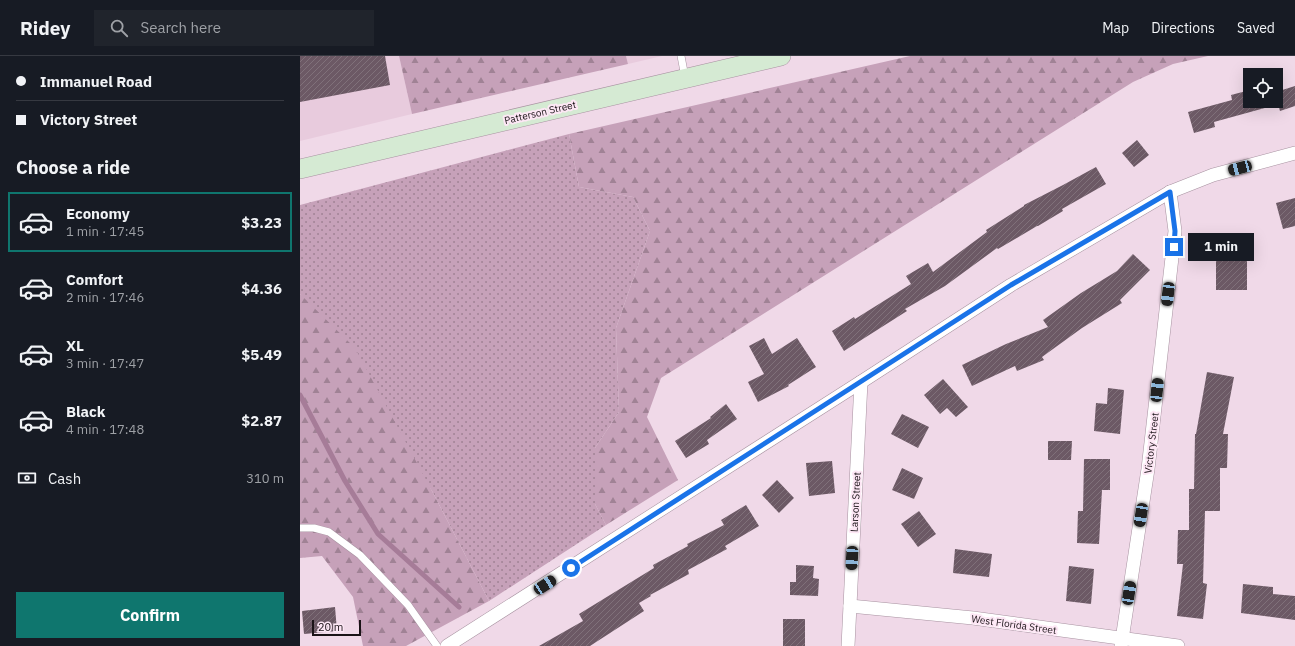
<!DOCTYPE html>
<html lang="en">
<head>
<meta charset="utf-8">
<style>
	body { margin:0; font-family:"IBM Plex Sans",sans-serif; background:#20242c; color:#f1f3f6; height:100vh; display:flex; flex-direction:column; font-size:15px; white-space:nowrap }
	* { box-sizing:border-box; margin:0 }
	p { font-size:13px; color:#9ea1a6 }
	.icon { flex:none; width:22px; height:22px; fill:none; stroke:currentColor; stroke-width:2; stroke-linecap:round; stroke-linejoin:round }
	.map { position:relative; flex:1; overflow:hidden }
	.details { display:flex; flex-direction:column; background:#171b24; width:300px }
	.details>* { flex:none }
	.banner { display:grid; align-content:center; height:88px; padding:0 16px; background:#171b24 }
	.tools { position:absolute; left:943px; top:12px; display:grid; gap:8px }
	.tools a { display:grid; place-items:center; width:40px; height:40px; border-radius:0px; background:#171b24; box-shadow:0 4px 16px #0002; font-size:20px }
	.scale { position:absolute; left:12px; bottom:10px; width:49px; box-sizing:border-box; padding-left:4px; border:2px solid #1a1317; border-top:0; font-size:11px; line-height:14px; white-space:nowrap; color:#1a1317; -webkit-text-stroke:3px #fde7f5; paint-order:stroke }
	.end { position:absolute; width:18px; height:18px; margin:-9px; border:5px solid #1a73e8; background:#fff; box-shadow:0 0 0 2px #fff }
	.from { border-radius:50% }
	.bubble { position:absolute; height:28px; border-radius:0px; background:#171b24; box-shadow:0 4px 16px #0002; font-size:13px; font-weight:800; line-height:28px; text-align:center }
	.car { position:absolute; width:12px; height:24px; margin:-12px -6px; border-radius:5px; box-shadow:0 0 3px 1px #0007; background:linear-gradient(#222 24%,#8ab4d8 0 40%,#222 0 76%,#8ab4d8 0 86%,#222 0) }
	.banner b { display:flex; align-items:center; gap:14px; height:38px; font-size:15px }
	.banner b+b { border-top:1px solid #363941 }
	.banner i { width:10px; height:10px; background:#f1f3f6 }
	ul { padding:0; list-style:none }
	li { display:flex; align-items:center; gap:12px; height:60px; margin:0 8px 6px; padding:0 8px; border:2px solid transparent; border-radius:0px }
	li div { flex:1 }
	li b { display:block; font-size:15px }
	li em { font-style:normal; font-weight:800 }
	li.active { border-color:#0f766e }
	li>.icon { width:36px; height:36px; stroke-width:1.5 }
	h2 { padding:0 16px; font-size:18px; line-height:48px }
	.pay { display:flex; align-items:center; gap:10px; height:44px; padding:0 16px; font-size:15px }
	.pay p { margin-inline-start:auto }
	.button { display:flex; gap:8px; margin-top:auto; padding:8px 16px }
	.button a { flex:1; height:46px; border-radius:0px; background:#0f766e; color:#fff; font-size:16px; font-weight:800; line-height:46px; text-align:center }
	header { display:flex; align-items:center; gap:24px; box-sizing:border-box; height:56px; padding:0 20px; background:#171b24; border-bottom:1px solid #363941 }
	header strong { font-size:19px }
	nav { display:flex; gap:22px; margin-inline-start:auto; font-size:14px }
	.search { width:280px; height:36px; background:#20242c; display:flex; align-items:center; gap:10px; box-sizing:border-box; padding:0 14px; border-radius:0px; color:#9ea1a6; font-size:15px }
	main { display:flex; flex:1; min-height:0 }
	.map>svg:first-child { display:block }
	.built { fill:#e8cbdd }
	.grass { fill:url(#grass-dots) }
	.forest { fill:url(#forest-firs) }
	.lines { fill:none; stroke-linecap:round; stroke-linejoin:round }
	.stream { stroke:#a67c98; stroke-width:5 }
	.building { fill:url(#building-hatch) }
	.lane-casing { stroke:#a792a0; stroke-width:8 }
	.street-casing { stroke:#a792a0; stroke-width:14 }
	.secondary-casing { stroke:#a792a0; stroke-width:20 }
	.lane { stroke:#fff; stroke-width:7 }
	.street { stroke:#fff; stroke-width:13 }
	.secondary { stroke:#d5ead3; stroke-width:19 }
	.route { stroke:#1a73e8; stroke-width:5 }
	.labels { text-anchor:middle; stroke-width:4; stroke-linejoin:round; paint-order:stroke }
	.street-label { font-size:10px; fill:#1a1317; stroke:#fde7f5 }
</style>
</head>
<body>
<header>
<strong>Ridey</strong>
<div class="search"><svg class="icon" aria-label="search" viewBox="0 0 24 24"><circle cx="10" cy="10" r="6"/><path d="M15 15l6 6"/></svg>Search here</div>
<nav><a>Map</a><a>Directions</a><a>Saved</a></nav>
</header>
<main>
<section class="details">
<div class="banner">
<b><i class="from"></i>Immanuel Road</b>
<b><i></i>Victory Street</b>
</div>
<h2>Choose a ride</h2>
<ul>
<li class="active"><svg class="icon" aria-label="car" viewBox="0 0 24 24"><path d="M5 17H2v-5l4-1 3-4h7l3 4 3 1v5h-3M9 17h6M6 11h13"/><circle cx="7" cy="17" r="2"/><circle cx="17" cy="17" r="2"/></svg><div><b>Economy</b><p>1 min · 17:45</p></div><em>$3.23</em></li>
<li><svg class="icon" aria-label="car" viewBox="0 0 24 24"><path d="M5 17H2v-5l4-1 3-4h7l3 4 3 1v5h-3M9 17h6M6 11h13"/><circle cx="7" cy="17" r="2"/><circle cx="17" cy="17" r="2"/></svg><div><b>Comfort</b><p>2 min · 17:46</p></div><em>$4.36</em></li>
<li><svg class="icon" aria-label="car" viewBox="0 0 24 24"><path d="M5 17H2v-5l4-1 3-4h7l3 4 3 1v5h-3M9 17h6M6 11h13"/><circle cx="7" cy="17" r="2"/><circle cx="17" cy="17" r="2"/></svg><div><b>XL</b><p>3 min · 17:47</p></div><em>$5.49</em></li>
<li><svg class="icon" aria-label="car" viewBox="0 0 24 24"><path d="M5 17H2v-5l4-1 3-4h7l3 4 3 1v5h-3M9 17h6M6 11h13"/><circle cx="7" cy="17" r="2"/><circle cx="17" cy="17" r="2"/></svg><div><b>Black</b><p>4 min · 17:48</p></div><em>$2.87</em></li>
</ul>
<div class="pay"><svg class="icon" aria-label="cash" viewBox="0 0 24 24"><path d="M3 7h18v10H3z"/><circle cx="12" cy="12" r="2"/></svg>Cash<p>310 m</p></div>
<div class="button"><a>Confirm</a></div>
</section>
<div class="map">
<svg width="995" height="590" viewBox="0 0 995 590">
	<defs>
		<pattern id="grass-dots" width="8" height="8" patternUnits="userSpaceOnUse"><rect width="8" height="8" fill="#c6a1b9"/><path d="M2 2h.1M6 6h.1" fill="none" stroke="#a08295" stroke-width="1.8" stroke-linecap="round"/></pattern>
		<pattern id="forest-firs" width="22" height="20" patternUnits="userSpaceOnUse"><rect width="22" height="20" fill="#c6a1b9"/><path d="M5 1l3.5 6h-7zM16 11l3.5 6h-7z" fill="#a08295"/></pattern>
		<pattern id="building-hatch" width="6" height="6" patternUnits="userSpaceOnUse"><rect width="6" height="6" fill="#6c5965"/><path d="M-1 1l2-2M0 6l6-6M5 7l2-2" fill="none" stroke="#80717a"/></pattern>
	</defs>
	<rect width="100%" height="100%" fill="#f0d9e8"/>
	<g class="built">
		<polygon points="0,0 99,0 112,58 0,85"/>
		<polygon points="326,0 362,0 328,8"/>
	</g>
	<polygon class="grass" points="269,78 279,131 333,141 350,175 316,272 319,356 295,392 295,448 306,469 189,545 132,435 0,238 0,149"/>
	<g class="forest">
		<polygon points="99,0 326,0 328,8 112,58"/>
		<polygon points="610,0 908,0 873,8 833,26 361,322 347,361 378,424 306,469 295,448 295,392 319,356 316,272 350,175 333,141 279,131 269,78"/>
		<polygon points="0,238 55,292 132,435 189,545 106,590 63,590 53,541 22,500 0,502"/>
	</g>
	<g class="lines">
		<polyline class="stream" points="0,339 45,425 78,478 159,551"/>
	</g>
	<g class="building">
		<polygon points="0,0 85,0 90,29 0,46"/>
		<polygon points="995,30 995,50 980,55 976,42 976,36"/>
		<polygon points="950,34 950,45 975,45 976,49 914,66 915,71 894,77 888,56 932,44 931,39"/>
		<polygon points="837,84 849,99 834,111 822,97"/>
		<polygon points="796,111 806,128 762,153 763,155 738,170 737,170 698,193 697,192 645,230 605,253 607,255 544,295 532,275 554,261 555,263 611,228 606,220 628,207 633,216 687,176 686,174 724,150 724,149 763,129"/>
		<polygon points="995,142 995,170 983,173 976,147"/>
		<polygon points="833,198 850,214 820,244 822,247 782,272 742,301 744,304 717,315 715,310 672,330 662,309 706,288 748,271 743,264 781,237 817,215"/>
		<rect x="916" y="205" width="31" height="29"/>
		<polygon points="464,282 472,298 497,282 516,311 488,329 489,330 458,346 448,326 464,318 449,290"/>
		<polygon points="907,316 934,321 923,378 928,378 927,412 920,412 920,455 905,455 903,527 907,528 903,563 877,560 883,508 877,508 878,474 889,474 889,433 894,433 895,378 896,378"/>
		<polygon points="643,323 668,351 656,361 647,352 640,358 624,339"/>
		<polygon points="808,332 824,334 820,378 794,375 796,347 807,348"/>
		<polygon points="426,348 437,363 407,384 409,388 386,402 375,385 411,362 410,361"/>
		<polygon points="602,358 629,371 618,392 591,378"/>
		<polygon points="748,385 772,385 771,404 748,404"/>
		<polygon points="784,403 810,403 810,434 802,434 799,488 777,487 778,455 783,455"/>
		<polygon points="532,405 535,437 509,440 506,407"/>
		<polygon points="602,412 623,422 614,443 592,434"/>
		<polygon points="477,424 494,442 479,457 462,439"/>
		<polygon points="446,449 459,470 425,490 427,493 388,514 389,518 350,539 351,540 339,547 344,555 290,590 239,590 283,565 279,558 354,512 353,509 388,490 387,488 424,469 421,464"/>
		<polygon points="619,455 636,478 618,491 601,468"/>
		<polygon points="655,493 692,498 689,521 653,517"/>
		<polygon points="496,509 514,510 513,522 519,523 518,540 490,539 490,526 496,526"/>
		<polygon points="769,510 794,513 791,548 766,545"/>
		<polygon points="943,528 973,531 973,538 995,540 995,564 941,557"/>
		<polygon points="35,551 37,575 4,578 2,555"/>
		<rect x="483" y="563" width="22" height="27"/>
	</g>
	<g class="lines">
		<g class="lane-casing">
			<g id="lane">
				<polyline points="381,0 385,21"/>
				<polyline points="0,472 14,472 29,476 60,499 108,549 137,590"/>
			</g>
		</g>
		<g class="street-casing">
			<g id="street">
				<polyline points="550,550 673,562 878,590"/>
				<polyline points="147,590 561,326 711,229 870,136 913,119 995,97"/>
				<polyline points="548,590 561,326"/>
				<polyline points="821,590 848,413 875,175 870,136"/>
			</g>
		</g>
		<g class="secondary-casing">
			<polyline id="secondary" points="0,113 481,0"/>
		</g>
		<use href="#lane" class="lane"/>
		<use href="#street" class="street"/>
		<use href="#secondary" class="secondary"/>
	</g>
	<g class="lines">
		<polyline class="route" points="271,512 711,229 870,136 875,175 874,191"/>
	</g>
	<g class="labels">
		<g class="street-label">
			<text transform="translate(240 56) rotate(-13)" y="4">Patterson Street</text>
			<text transform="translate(851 387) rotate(-83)" y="4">Victory Street</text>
			<text transform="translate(555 446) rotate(-87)" y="4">Larson Street</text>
			<text transform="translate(714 568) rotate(8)" y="4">West Florida Street</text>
		</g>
	</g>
</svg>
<div class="tools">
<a><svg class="icon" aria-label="locate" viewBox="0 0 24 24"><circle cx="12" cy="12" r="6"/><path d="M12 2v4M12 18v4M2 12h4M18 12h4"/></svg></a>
</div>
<div class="scale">20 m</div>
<i class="end from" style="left:271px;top:512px"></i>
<i class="end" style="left:874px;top:191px"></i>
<div class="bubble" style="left:888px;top:177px;width:66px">1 min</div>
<i class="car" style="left:940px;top:112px;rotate:255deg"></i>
<i class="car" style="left:868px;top:238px;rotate:187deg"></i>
<i class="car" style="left:857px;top:334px;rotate:6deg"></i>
<i class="car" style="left:841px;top:459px;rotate:189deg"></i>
<i class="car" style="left:552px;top:502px;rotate:183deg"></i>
<i class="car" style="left:245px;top:529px;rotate:57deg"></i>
<i class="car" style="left:829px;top:537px;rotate:9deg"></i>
</div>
</main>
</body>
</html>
